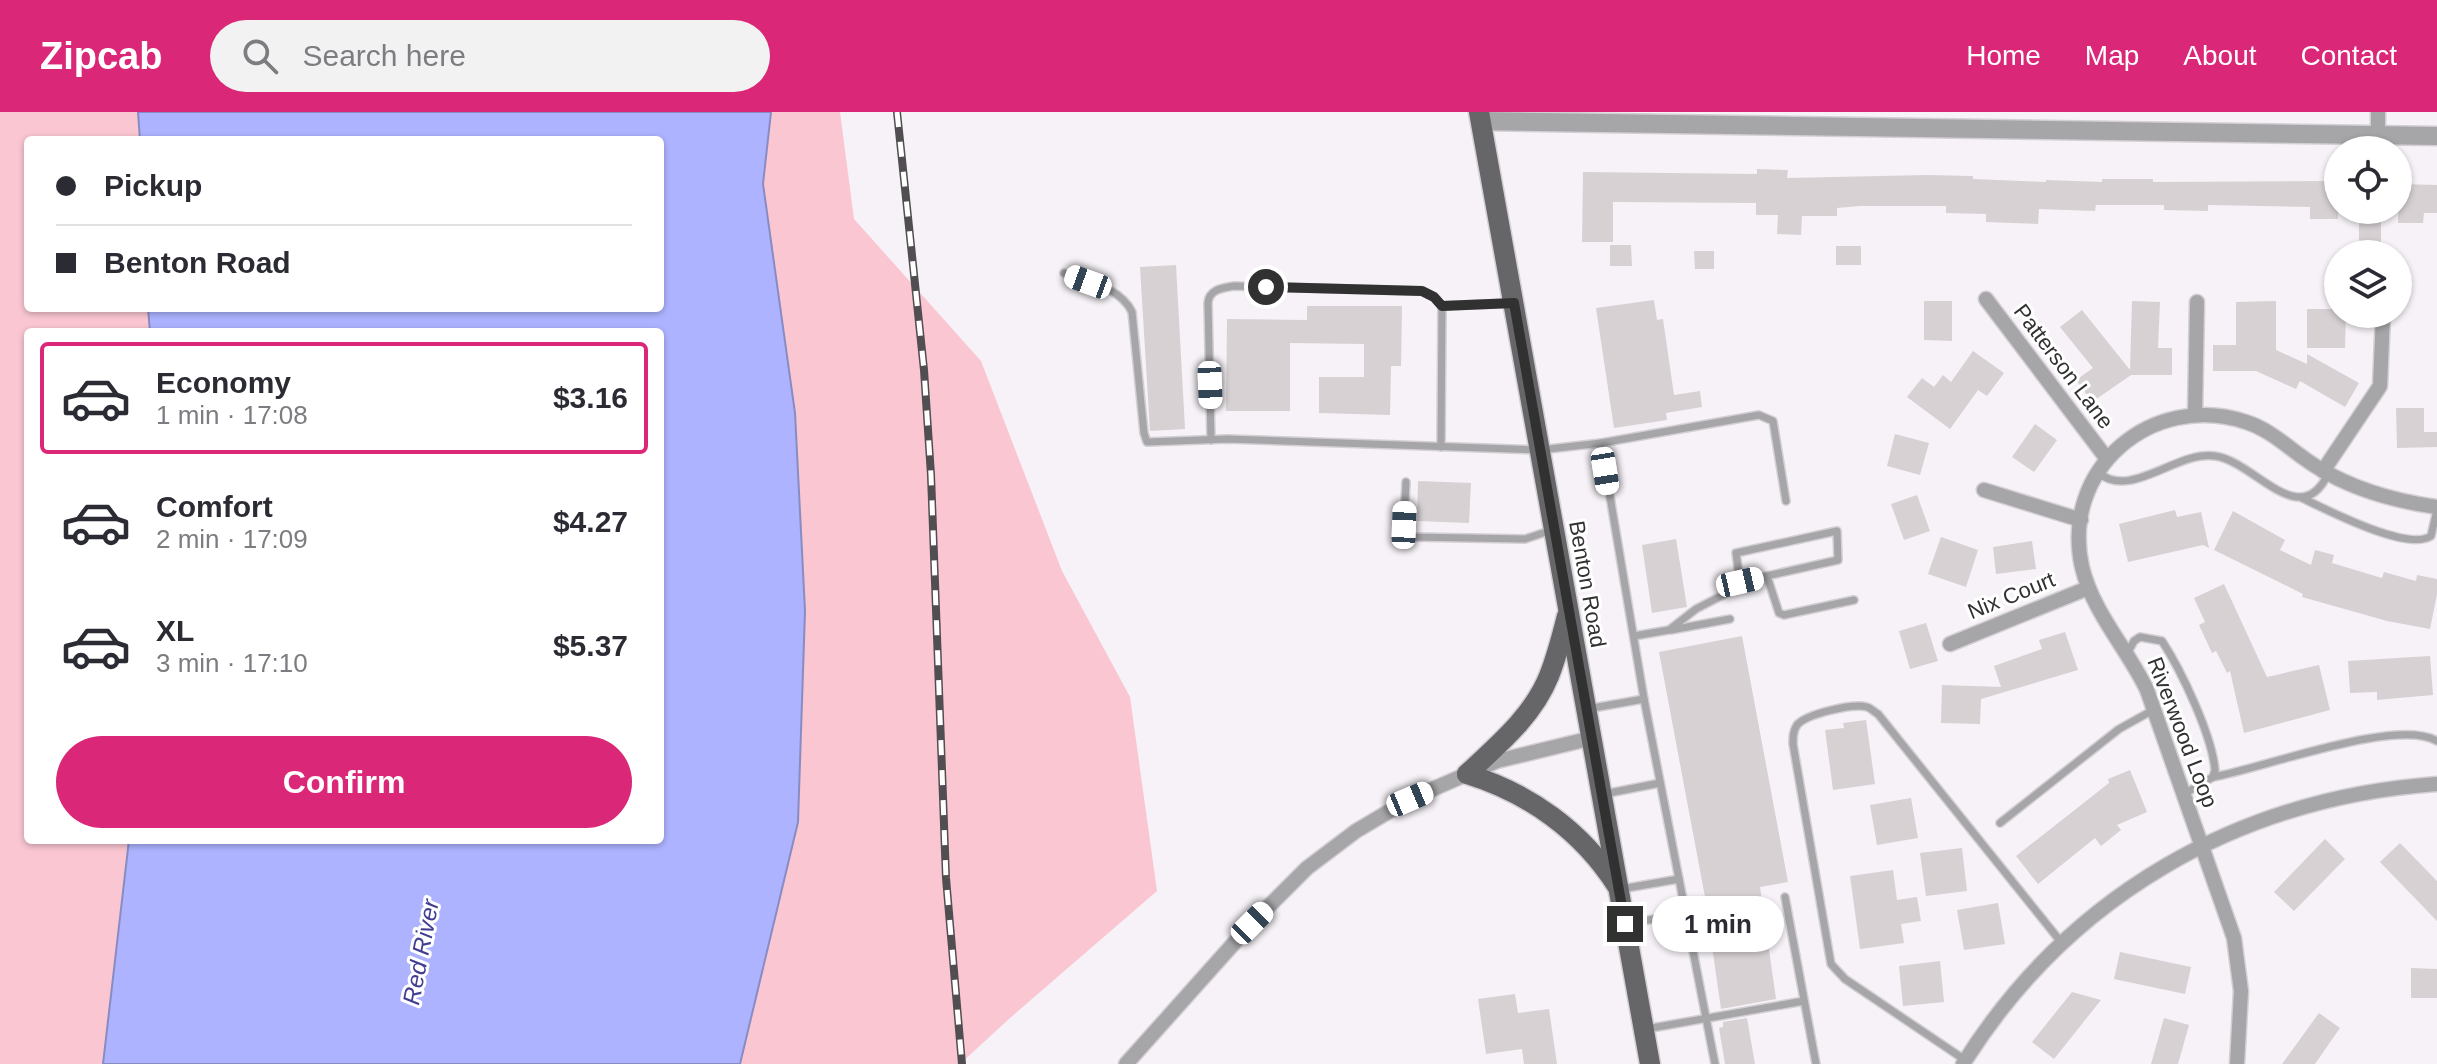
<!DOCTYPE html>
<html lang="en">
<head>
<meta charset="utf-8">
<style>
	body { margin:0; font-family:Helvetica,sans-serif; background:#f2f2f3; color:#2b2b33; height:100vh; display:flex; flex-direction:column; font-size:30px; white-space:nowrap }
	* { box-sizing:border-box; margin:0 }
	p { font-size:26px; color:#7c7c81 }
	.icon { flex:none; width:44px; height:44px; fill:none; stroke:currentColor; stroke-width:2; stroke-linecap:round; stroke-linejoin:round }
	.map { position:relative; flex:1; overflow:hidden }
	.panel { position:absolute; left:24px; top:216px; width:640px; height:516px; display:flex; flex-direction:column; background:#fff; border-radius:8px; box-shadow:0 2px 6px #0004 }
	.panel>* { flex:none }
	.hud { position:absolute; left:24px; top:24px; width:640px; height:176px; border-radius:8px; box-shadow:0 2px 6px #0004; display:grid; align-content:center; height:176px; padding:0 32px; background:#fff }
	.buttons { position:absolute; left:2324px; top:24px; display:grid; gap:16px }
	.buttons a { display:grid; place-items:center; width:88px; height:88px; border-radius:50%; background:#fff; box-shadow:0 2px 6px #0004; font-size:40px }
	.end { position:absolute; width:36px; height:36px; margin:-18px; border:10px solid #323132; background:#fff; box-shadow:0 0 0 4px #fff }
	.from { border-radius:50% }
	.bubble { position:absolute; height:56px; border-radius:28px; background:#fff; box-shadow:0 2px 6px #0004; font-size:26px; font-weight:700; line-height:56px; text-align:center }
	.car { position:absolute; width:24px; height:48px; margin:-24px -12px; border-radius:10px; box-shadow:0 0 6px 2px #0007; background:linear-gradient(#fff 24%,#345 0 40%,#fff 0 76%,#345 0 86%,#fff 0) }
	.hud b { display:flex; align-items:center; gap:28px; height:76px; font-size:30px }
	.hud b+b { border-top:2px solid #e1e1e2 }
	.hud i { width:20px; height:20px; background:#2b2b33 }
	ul { padding:14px 0 0; list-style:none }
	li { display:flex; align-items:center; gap:24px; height:112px; margin:0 16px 12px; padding:0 16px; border:4px solid transparent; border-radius:8px }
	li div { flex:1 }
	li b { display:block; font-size:30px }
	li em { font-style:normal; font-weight:700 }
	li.on { border-color:#db2777 }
	li>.icon { width:72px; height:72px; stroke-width:1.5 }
	.cta { display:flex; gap:16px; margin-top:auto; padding:16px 32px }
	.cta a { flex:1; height:92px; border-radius:48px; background:#db2777; color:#fff; font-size:32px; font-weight:700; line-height:92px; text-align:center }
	header { display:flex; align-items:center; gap:48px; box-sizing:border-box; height:112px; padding:0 40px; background:#db2777; color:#fff }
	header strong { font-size:38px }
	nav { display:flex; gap:44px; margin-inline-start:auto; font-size:28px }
	.search { width:560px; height:72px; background:#f2f2f3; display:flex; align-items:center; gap:20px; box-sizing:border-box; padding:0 28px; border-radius:44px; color:#7c7c81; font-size:30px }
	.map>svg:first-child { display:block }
	.green { fill:#f9c6d2 }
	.water { fill:#adb3ff; stroke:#888cc2; stroke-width:2 }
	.building { fill:#d7d1d4 }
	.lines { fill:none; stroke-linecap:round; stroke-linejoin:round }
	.service-casing { stroke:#d3cfd4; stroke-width:10 }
	.minor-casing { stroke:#d3cfd4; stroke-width:17 }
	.tertiary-casing { stroke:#d3cfd4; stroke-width:21 }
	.primary-casing { stroke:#d3cfd4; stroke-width:23 }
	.service { stroke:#a6a5a7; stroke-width:7 }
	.minor { stroke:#a6a5a7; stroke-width:14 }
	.tertiary { stroke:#a6a5a7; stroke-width:18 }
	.primary { stroke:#666568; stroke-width:20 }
	.rail-casing { stroke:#504e50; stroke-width:8 }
	.rail { stroke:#fff; stroke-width:5; stroke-dasharray:15; stroke-linecap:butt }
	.route { stroke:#323132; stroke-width:10 }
	.labels { text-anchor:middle; stroke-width:6; stroke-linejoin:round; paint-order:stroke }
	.street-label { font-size:22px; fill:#323132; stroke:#fff }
	.water-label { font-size:24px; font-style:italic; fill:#403d93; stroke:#fff }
</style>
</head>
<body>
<header>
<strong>Zipcab</strong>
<div class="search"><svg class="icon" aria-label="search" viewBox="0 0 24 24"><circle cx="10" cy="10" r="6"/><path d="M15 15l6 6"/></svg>Search here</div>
<nav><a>Home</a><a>Map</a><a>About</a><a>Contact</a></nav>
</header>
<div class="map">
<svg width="2437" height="952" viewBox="0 0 2437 952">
	<rect width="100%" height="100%" fill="#f6f2f7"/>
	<g class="green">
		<polygon points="0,0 138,0 140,28 28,28 28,196 148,196 150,220 28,220 28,728 129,728 103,952 0,952"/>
		<polygon points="771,0 840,0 854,107 981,249 1062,459 1130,585 1157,779 1010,906 960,952 740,952 798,710 805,499 795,301 763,72"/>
	</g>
	<polygon class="water" points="138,0 771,0 763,72 795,301 805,499 798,710 740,952 103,952 129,728 660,728 660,220 150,220 148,196 660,196 660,28 140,28"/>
	<g class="building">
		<polygon points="1757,57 1788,58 1787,66 1927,63 1973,64 1973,67 2046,70 2046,68 2102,70 2102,67 2153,67 2153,70 2338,69 2338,107 2310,107 2310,95 2208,93 2208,99 2164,98 2164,93 2096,93 2095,99 2039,97 2038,112 1986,110 1986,102 1946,101 1946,94 1860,94 1837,96 1837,104 1802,104 1801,123 1777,122 1778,103 1756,103 1756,91 1613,90 1613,130 1582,130 1583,60 1757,62"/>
		<polygon points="2399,72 2437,73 2437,101 2424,101 2423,111 2398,111"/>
		<rect x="2359" y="98" width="22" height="44"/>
		<polygon points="1610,133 1631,133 1632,154 1610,154"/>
		<rect x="1836" y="134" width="25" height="19"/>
		<polygon points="1694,139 1714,139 1714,157 1695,157"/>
		<polygon points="1176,153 1185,317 1150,319 1140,155"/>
		<polygon points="1654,188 1657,208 1663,207 1674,283 1700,279 1702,295 1666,301 1667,308 1614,316 1596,196"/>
		<polygon points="1924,189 1952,189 1952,229 1924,228"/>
		<polygon points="2132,189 2160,190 2158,236 2172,236 2172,263 2131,263 2092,290 2076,268 2093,256 2060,215 2082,198 2130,258"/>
		<polygon points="2276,189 2276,238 2307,252 2307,242 2359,271 2345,295 2300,269 2296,277 2256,259 2213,259 2213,233 2236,233 2236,190"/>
		<polygon points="1307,194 1402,194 1401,254 1391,254 1390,303 1319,301 1319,265 1364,265 1364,232 1290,231 1290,299 1226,299 1227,207 1307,208"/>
		<polygon points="2307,197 2338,197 2338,202 2346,202 2345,236 2307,236"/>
		<polygon points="1973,239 2004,261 1987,284 1978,278 1950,317 1907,285 1922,266 1934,275 1943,263 1951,270"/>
		<polygon points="2396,296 2424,296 2424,320 2437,320 2437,335 2397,336"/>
		<polygon points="2035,312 2057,328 2034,360 2012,345"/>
		<polygon points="1895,322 1929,331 1920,363 1887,354"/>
		<polygon points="1418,369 1471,371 1469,411 1417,409"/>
		<polygon points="1917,383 1930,419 1904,428 1891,392"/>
		<polygon points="2175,398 2177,405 2201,400 2209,436 2203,433 2128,450 2119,412"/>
		<polygon points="2233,399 2285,428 2280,438 2311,453 2315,438 2334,443 2332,451 2382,466 2384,460 2416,469 2417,463 2437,467 2437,482 2430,517 2387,509 2302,485 2303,482 2214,438"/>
		<polygon points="1941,425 1978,438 1966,475 1928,462"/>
		<polygon points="1676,427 1687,495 1652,501 1642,433"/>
		<polygon points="2032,429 2036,457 1996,462 1993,435"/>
		<polygon points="2224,472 2267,565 2319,553 2330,598 2244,621 2230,559 2227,561 2216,539 2212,541 2199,513 2205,510 2194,486"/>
		<polygon points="1926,511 1938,549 1910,557 1899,519"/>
		<polygon points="2065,520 2078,558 1981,587 1980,612 1941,611 1942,573 2001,575 1994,554 2042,537 2039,528"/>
		<polygon points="1742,524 1788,770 1760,775 1776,887 1721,897 1705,785 1659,540"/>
		<polygon points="2430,544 2433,583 2377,588 2377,580 2350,581 2348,549"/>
		<polygon points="1866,608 1875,672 1833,678 1825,618 1844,616 1843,611"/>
		<polygon points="2130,658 2147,700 2117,713 2121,718 2101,734 2095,726 2038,772 2016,744 2109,671 2108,667"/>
		<polygon points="1911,686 1918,726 1877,733 1870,693"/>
		<polygon points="2325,727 2345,747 2294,799 2274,780"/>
		<polygon points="2400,731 2437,769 2437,809 2380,750"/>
		<polygon points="1962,736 1967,779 1926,784 1920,741"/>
		<polygon points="1893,758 1897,788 1917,785 1921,809 1901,812 1904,831 1860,837 1850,764"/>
		<polygon points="1998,791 2005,832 1964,838 1957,798"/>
		<polygon points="2120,840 2191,855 2185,882 2114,867"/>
		<polygon points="1940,849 1944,890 1903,894 1899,854"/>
		<polygon points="2411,856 2437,857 2437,886 2411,886"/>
		<polygon points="2072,880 2101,888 2054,947 2032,930"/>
		<polygon points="1515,882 1518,901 1549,897 1557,952 1524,952 1522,937 1486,942 1478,887"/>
		<polygon points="2319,901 2340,916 2315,952 2282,952"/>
		<polygon points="1747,906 1755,952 1725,952 1719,916 1723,915 1723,910"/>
		<polygon points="2164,906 2189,913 2178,952 2151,952"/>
	</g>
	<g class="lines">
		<g class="service-casing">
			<g id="service">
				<path d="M1064 161C1088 170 1120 175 1132 200L1144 321 1147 330 1227 327 1540 338 1601 331 1644 587 1715 952"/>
				<polyline points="1442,194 1512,191"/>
				<path d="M1211 328 1208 191C1209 177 1223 176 1234 174L1422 179 1434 185 1442 194 1441 335"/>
				<polyline points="1601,331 1759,303 1773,309 1786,389"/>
				<path d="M2099 361C2130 388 2178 338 2215 344 2254 349 2300 421 2328 362"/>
				<polyline points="1406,370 1404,413 1405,419 1412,425 1525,427 1552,418"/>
				<path d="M2302 386C2327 398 2408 440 2431 424L2437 398"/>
				<polyline points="1767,464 1779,501 1784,503 1854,488"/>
				<polyline points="1671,518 1730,507"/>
				<polyline points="1634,524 1669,518 1696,497 1723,483 1740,470 1736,441 1837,419 1838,448 1740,470"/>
				<path d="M2128 540 2134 529 2140 525 2162 529C2181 558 2212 623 2215 658L2213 665 2184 682"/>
				<polyline points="1587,597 1644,587"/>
				<path d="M2213 665C2261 657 2397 605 2437 629"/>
				<polyline points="1604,682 1660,671"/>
				<polyline points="2000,711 2119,617 2155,597"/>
				<polyline points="1621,777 1679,767"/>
				<polyline points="1785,785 1816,952"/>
				<polyline points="1629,811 1686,802"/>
				<polyline points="1646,917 1804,889"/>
				<path d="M1965 948 1845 867 1831 852 1793 632C1793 625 1793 619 1797 613 1806 602 1853 591 1867 595 1871 596 1874 600 1878 602L2061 830"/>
			</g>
		</g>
		<g class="minor-casing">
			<g id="minor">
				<polyline points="2378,23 2378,0"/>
				<polyline points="1986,187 2107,347"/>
				<polyline points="2195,303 2197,190"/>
				<polyline points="2323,359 2380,274 2383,202"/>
				<polyline points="1984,378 2081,408"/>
				<polyline points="1950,532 2088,476"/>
				<polyline points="1126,952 1252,811 1307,756 1356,719 1410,687 1497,649 1592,626"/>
				<path d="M1963 952C2069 783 2239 686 2437 672"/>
				<path d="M2237 952 2241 879 2234 826 2147 578C2127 536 2093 501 2082 455 2060 357 2152 279 2246 310 2274 319 2292 340 2317 355 2354 378 2394 389 2437 395"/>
			</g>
		</g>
		<g class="tertiary-casing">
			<polyline id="tertiary" points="1481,9 2437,24"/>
		</g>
		<g class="primary-casing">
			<g id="primary">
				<polyline points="1479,0 1650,952"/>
				<path d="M1467 662C1498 633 1533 604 1549 564 1557 544 1562 524 1567 504"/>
				<path d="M1467 662C1529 681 1582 719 1617 774"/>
			</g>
		</g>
		<use href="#service" class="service"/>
		<use href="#minor" class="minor"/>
		<use href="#tertiary" class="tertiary"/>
		<use href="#primary" class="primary"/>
		<g class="rail-casing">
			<polyline id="rail" points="897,0 924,258 931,363 946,766 962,952"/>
		</g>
		<use href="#rail" class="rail"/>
	</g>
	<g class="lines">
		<polyline class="route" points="1266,175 1422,179 1434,185 1442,194 1514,191 1625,812"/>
	</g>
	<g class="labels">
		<g class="street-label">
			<text transform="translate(2064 254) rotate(53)" y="8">Patterson Lane</text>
			<text transform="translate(1588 472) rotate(80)" y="8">Benton Road</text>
			<text transform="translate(2011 483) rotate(-22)" y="8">Nix Court</text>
			<text transform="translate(2183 620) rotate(69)" y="8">Riverwood Loop</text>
		</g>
		<g class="water-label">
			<text transform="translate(421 840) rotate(-79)" y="8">Red River</text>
		</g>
	</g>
</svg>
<div class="buttons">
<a><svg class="icon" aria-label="locate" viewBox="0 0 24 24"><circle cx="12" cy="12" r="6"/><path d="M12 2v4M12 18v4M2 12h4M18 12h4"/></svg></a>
<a><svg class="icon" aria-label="layers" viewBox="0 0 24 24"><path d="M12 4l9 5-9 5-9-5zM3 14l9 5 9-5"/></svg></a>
</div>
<i class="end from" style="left:1266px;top:175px"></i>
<i class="end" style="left:1625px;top:812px"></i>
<div class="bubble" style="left:1652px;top:784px;width:132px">1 min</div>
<i class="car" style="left:1088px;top:170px;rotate:290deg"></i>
<i class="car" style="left:1210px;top:273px;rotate:178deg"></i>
<i class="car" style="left:1605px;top:359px;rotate:171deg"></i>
<i class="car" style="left:1404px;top:413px;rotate:2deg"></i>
<i class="car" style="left:1740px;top:470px;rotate:77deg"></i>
<i class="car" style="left:1410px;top:687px;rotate:67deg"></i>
<i class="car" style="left:1252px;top:811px;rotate:45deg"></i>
<div class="hud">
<b><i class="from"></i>Pickup</b>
<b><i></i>Benton Road</b>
</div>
<section class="panel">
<ul>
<li class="on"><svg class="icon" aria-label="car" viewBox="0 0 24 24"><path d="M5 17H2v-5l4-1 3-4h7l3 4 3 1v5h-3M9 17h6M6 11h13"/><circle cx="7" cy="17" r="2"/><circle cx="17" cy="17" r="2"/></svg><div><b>Economy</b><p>1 min · 17:08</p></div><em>$3.16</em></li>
<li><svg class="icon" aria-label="car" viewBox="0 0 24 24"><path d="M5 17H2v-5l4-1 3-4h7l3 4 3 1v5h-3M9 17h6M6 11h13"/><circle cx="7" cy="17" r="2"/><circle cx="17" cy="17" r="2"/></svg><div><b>Comfort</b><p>2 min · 17:09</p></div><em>$4.27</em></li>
<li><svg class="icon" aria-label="car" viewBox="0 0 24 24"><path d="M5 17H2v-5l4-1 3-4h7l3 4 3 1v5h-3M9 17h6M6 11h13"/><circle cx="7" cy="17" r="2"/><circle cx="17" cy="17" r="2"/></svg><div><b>XL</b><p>3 min · 17:10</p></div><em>$5.37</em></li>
</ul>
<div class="cta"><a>Confirm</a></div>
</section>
</div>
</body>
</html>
